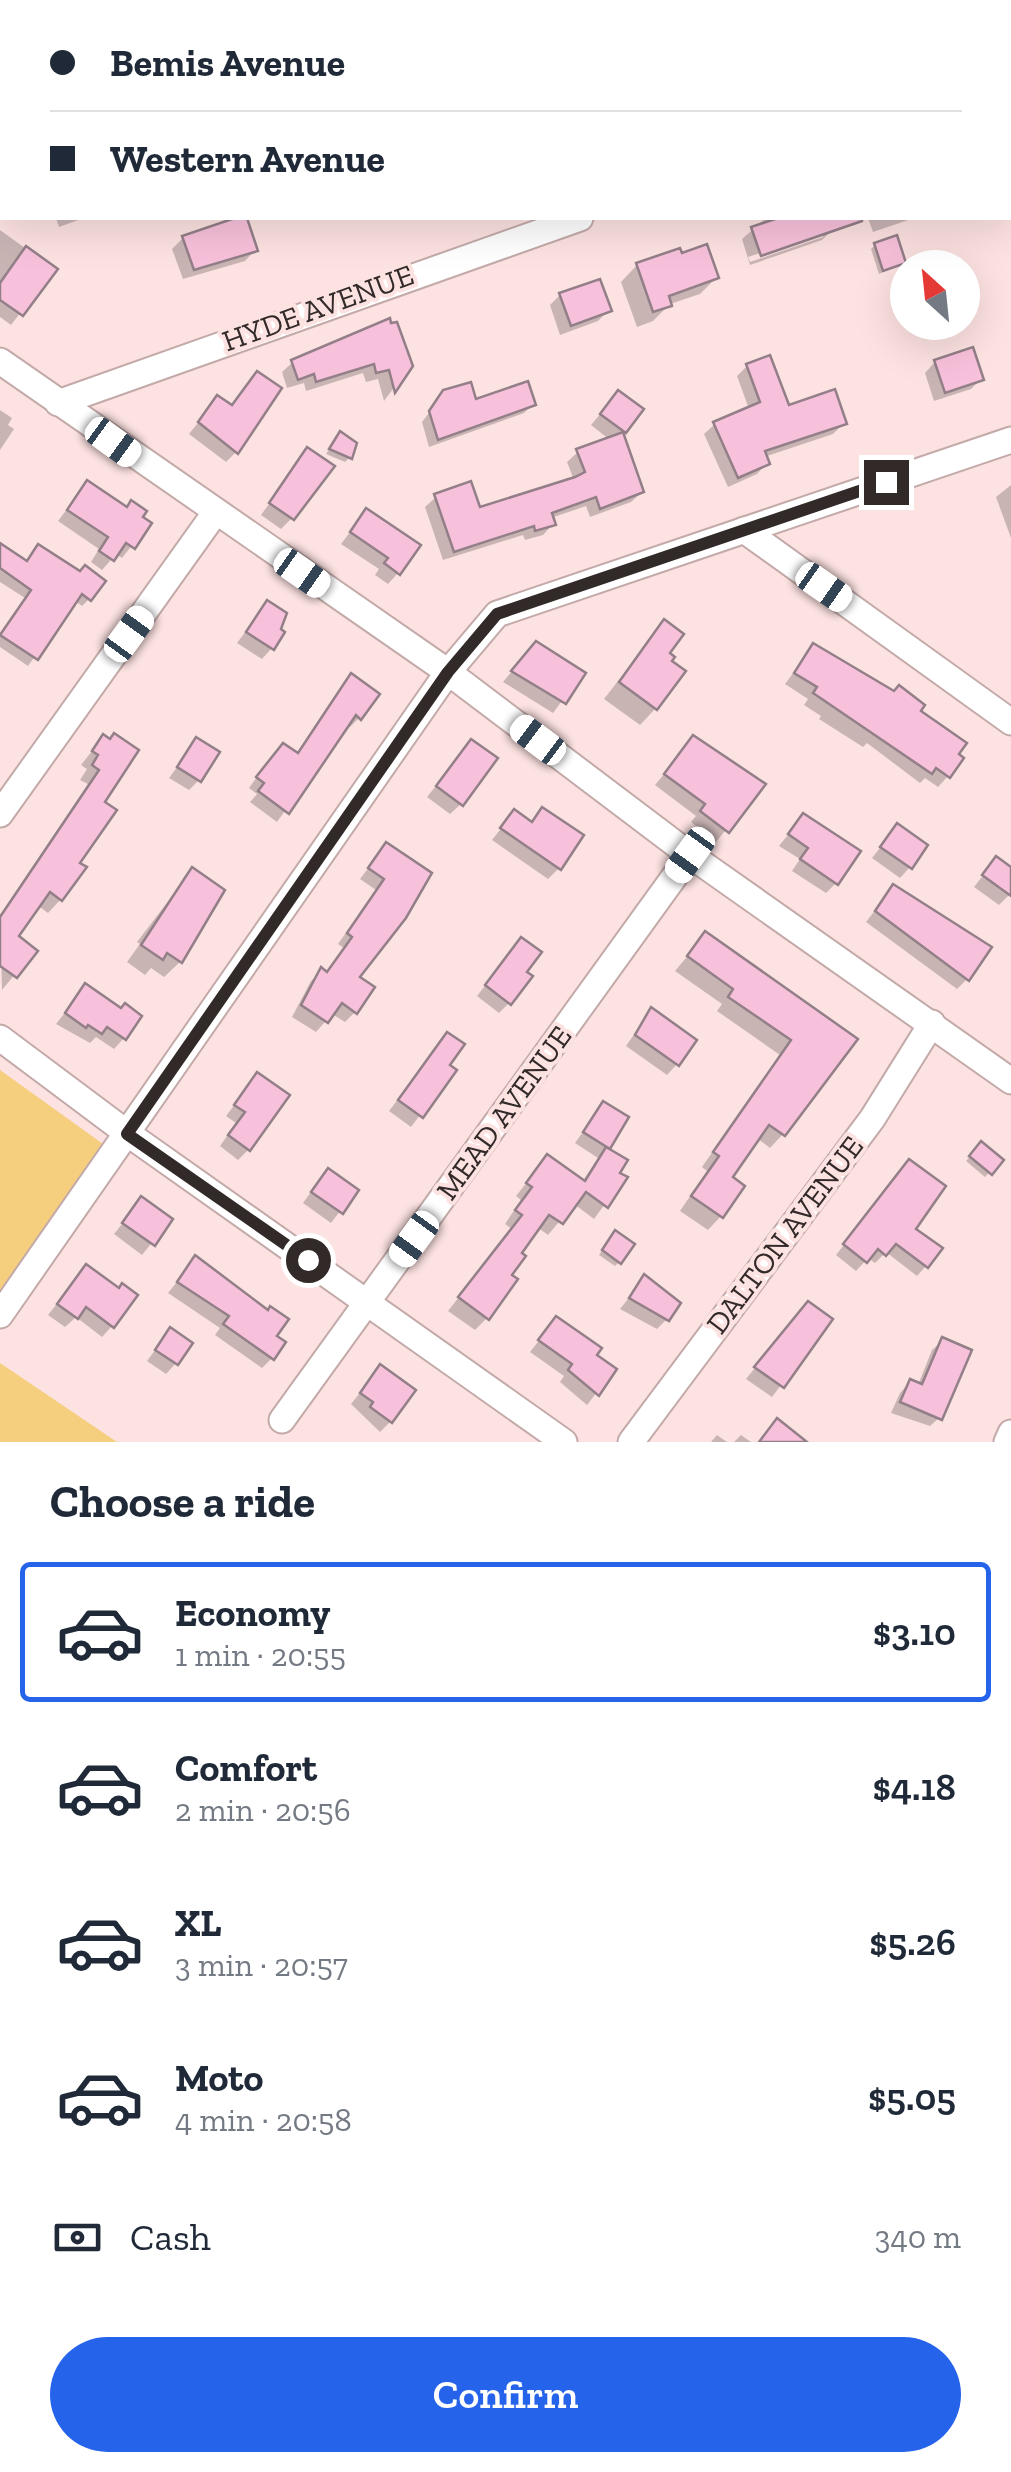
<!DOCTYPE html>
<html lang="en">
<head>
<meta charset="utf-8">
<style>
	body { margin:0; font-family:"Zilla Slab",serif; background:#f2f2f3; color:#1f2937; height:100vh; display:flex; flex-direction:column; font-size:38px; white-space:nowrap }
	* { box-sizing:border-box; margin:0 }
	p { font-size:32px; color:#747a83 }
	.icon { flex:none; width:55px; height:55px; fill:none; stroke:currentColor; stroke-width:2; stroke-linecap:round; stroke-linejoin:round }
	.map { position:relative; height:1442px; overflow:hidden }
	.panel { display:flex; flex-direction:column; background:#fff; flex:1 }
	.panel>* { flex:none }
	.guide { position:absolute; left:0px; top:0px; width:1012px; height:220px; box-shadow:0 10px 40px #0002; display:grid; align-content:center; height:220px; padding:0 50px; background:#fff }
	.needle { width:65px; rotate:333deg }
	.fabs { position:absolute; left:890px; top:250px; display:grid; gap:20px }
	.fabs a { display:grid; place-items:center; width:90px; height:90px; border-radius:50%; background:#fff; box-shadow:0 10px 40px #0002; font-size:50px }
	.end { position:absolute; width:45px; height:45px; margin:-22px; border:12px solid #322929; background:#fff; box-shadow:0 0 0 5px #fff }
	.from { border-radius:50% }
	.car { position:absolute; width:30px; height:60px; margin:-30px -15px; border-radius:12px; box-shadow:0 0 8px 2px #0007; background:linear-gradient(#fff 24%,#345 0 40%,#fff 0 76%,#345 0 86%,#fff 0) }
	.guide b { display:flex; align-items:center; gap:35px; height:95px; font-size:38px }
	.guide b+b { border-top:2px solid #e0e1e3 }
	.guide i { width:25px; height:25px; background:#1f2937 }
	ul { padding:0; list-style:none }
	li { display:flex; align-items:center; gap:30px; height:140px; margin:0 20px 15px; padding:0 30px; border:5px solid transparent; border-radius:10px }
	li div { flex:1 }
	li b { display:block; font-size:38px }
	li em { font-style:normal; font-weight:600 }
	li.selected { border-color:#2563eb }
	li>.icon { width:90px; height:90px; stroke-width:1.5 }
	h2 { padding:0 50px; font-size:45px; line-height:120px }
	.pay { display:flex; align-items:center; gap:25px; height:110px; padding:0 50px; font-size:38px }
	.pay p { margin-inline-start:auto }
	.action { display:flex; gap:20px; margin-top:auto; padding:20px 50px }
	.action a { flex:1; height:115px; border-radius:60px; background:#2563eb; color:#fff; font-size:40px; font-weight:600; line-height:115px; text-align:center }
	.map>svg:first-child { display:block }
	.green { fill:#f5ce7e }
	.shadow { fill:#0003; fill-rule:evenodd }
	.building { fill:#f8c1db; stroke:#937f88; stroke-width:2.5 }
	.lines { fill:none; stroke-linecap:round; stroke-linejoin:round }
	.minor-casing { stroke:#c3aaa9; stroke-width:29 }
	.minor { stroke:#fff; stroke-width:25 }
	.route { stroke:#322929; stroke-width:12 }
	.labels { text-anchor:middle; stroke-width:8; stroke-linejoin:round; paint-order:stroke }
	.street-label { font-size:30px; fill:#322929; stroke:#fce2e1 }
</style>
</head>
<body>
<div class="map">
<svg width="1011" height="1442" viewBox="0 0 1011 1442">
	<rect width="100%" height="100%" fill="#fce2e1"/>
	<g class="green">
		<polygon points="0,1070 103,1144 0,1292"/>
		<polygon points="0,1363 117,1442 0,1442"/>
	</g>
	<g class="shadow">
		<polygon points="381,0 551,0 549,2"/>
		<polygon points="956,0 1011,0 1011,3 957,2"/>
		<polygon points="56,218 84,218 59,227"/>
		<polygon points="244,218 255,250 245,261 183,279 172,249 183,238"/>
		<path d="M766 218H828L832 230 822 240 750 265 742 239ZM823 232V237L750 262 748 257Z"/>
		<polygon points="868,218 914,218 873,232"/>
		<polygon points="0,230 54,269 11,325 0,317"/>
		<polygon points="875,245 903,263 879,274 871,249"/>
		<polygon points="637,265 716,278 700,294 670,304 653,321 637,327 621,282"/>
		<polygon points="560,295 609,310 598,321 560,335 550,305"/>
		<polygon points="388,322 410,366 384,401 378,379 366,382 363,373 306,391 304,383 287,388 282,372 293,362"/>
		<polygon points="935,362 981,379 971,389 934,401 925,373"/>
		<polygon points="747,366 788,408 844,423 833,434 764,457 767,463 757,474 728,487 704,434 715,424 749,409 737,376"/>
		<polygon points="257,374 236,452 226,462 189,434 218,398 231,407"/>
		<polygon points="444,393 474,402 533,404 524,413 429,447 422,422"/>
		<polygon points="618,393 640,410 621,435 642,492 631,502 590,517 586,506 551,518 553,524 543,535 525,540 523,535 443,560 425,507 436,497 478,510 574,480 567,462 578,452 610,440 591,425"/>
		<polygon points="0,410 12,418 8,425 14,429 0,450"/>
		<polygon points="336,439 350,457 345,462 326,454"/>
		<polygon points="308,451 292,518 281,529 261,515"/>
		<polygon points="87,483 149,524 122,558 116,554 102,570 91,562 99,549 58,521"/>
		<polygon points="1011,485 1011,538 996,497"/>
		<polygon points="366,511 398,573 388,584 375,575 379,569 341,544"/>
		<polygon points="0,546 26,563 32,554 89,599 82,606 75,601 28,666 0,647 0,636 25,598 0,582"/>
		<polygon points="267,603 272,648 262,659 237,643"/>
		<polygon points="664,622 667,654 655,709 640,725 604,699"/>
		<polygon points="813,647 917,711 948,776 938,787 925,778 920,783 867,743 863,747 819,719 821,716 804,705 808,699 785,684"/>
		<polygon points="526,654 582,674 553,713 503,682"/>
		<polygon points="352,676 359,718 350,727 346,725 277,822 250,802 257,794 249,788 273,755 296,755"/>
		<polygon points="103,737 102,803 61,899 48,913 37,905 15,937 34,951 2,990 0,915 88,784 80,780 87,769 81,765"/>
		<polygon points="693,739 763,784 716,842 691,822 696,816 655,785"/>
		<polygon points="197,740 199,780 189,790 169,778"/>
		<polygon points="471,742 461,804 450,814 427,797"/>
		<polygon points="543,810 559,868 548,879 492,840 514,812 530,823"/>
		<polygon points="803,816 836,883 826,893 792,871 800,859 779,846"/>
		<polygon points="897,826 910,867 900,878 872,858"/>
		<polygon points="386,845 429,874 357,978 355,1012 345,1022 332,1014 316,1032 292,1017 311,981 321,971 326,973 344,948 338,944 376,890 360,879"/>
		<polygon points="996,859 1011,870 1011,893 999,905 974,887"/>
		<polygon points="192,870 222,891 180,962 164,977 151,968 145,975 127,962 140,944 137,942"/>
		<polygon points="893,887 967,979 957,989 866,922"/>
		<polygon points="705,935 854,1039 783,1134 770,1148 757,1138 730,1178 721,1216 708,1230 680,1211 707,1171 702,1167 780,1055 717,1011 722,1004 675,971"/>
		<polygon points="521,940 509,1003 499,1013 477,996"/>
		<polygon points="86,986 124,1038 114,1049 96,1037 90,1043 56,1024"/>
		<polygon points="651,1010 677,1064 667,1075 626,1046"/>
		<polygon points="448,1035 447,1065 454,1070 411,1127 389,1111"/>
		<polygon points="257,1075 249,1149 238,1160 220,1146 236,1123 226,1116"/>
		<polygon points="603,1104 626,1117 606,1149 617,1173 624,1178 594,1219 574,1204 548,1235 537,1227 518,1254 487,1318 475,1330 448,1311 512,1229 505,1224 521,1200 516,1196 547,1157 582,1182 598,1158 575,1143"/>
		<polygon points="981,1144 1001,1160 985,1177 966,1161"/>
		<polygon points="900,1172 926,1266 917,1276 886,1252 875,1263 868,1258 856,1271 836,1255"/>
		<polygon points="318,1182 356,1190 331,1223 303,1203"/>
		<polygon points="141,1200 170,1220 142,1255 114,1234"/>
		<polygon points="611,1238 619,1262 615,1266 599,1255"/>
		<polygon points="196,1258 267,1313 274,1337 272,1358 262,1368 215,1335 220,1328 168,1293"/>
		<polygon points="86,1267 112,1326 102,1337 76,1317 65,1327 48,1315"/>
		<polygon points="645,1278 667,1319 657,1329 620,1309"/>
		<polygon points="798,1315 830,1320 772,1397 746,1379"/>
		<polygon points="556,1319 614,1370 587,1405 560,1382 564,1376 530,1352"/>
		<polygon points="170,1330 176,1363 166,1374 147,1361"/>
		<polygon points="943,1340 941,1416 930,1426 891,1413 900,1393 910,1382 918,1385 932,1350"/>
		<polygon points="380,1368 391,1421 380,1432 351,1404"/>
		<polygon points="717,1435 727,1442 711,1442"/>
		<polygon points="741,1435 751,1442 734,1442"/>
	</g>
	<g class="building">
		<polygon points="235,218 247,218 258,251 194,270 182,236"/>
		<polygon points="778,218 862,218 862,221 761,256 751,227"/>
		<polygon points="897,235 906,263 883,271 874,243"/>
		<polygon points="707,244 719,278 669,296 672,306 653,312 636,263 680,248 682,253"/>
		<polygon points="26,246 58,269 23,316 0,300 0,283"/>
		<polygon points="600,279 612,311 571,326 559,293"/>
		<polygon points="390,318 391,323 397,322 413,366 395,393 389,370 376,373 374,364 316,382 314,374 298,380 291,360"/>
		<polygon points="973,347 984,380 945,393 934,360"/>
		<polygon points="770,355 789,405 835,389 847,424 765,451 770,464 738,478 713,422 760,402 746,364"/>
		<polygon points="257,371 282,388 238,454 198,422 217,395 232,405"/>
		<polygon points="528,381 536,405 438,440 429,411 443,390 471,382 476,399"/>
		<polygon points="618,390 644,409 626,433 600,414"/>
		<polygon points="340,431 357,443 352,459 329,449"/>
		<polygon points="623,432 644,492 600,509 596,497 552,513 556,525 535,531 534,526 454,552 434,494 471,481 480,507 575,477 585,472 576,449"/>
		<polygon points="307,447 335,466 294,520 269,503"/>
		<polygon points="87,480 127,507 131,500 147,511 143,517 152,523 135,549 126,543 114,561 99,551 108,537 67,510"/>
		<polygon points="366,508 421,545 400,575 384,563 388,558 350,532"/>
		<polygon points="0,543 27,561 38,544 80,571 85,565 106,581 91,601 82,594 38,660 0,635 31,590 0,568"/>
		<polygon points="267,600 287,613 281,629 285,632 274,650 246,632"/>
		<polygon points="664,619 684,634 670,653 675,657 672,661 686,671 657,710 619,682"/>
		<polygon points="536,641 586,673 566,704 511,671"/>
		<polygon points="813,643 894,691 899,685 925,705 921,711 967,743 959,754 964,758 950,778 936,768 932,774 813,693 817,687 794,673"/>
		<polygon points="351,673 380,694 361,720 356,715 289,814 258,791 264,783 256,777 283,743 298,753"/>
		<polygon points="114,733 139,750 105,802 117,810 80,863 87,867 62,901 50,892 19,936 38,951 17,978 0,966 0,917 99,770 92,765 98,755 92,751 103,734 110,739"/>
		<polygon points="693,735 766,784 729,833 700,811 705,804 664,774"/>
		<polygon points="196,737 220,752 201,782 177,767"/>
		<polygon points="471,739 498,758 463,806 436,786"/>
		<polygon points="542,807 584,835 561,870 500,828 514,809 532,822"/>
		<polygon points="803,813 861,851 838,885 800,859 808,848 788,834"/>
		<polygon points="897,823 928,845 912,869 880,847"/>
		<polygon points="386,842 432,873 406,918 360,977 375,987 357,1014 342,1003 328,1023 301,1005 321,967 327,972 352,937 347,933 384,879 368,868"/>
		<polygon points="996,856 1011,867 1011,896 982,875"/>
		<polygon points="192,867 225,890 182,963 167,953 163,960 141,945"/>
		<polygon points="893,884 992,947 969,981 875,911"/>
		<polygon points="705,931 858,1039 785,1136 769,1125 733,1177 745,1186 723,1218 691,1196 719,1156 713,1152 791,1040 728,997 733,989 687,956"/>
		<polygon points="521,937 542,952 527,972 533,976 511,1005 485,985"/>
		<polygon points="85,983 121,1008 125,1003 142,1016 126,1040 107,1027 102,1034 88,1025 86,1028 65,1013"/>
		<polygon points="651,1007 697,1040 679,1066 635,1035"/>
		<polygon points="447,1032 465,1044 450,1065 457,1070 423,1118 398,1100"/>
		<polygon points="257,1072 290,1095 250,1151 228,1135 245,1112 234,1105"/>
		<polygon points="603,1101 629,1117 610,1149 583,1132"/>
		<polygon points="981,1141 1004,1160 992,1175 969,1156"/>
		<polygon points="606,1147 628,1160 620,1173 628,1177 608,1208 586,1192 563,1224 549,1215 522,1253 526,1256 512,1275 518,1279 489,1320 458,1297 522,1215 515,1210 532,1187 526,1183 547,1154 585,1181"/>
		<polygon points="909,1159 946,1186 916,1229 943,1248 928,1268 896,1244 886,1256 878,1249 867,1263 843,1244"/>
		<polygon points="328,1168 359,1190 343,1214 311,1192"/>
		<polygon points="141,1196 173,1219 155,1246 122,1223"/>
		<polygon points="615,1230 635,1244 621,1264 602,1250"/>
		<polygon points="195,1255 268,1310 270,1306 289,1319 277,1336 286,1342 274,1360 223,1324 229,1316 177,1282"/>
		<polygon points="86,1264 119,1288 122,1283 138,1295 114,1328 86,1307 78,1319 57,1304"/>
		<polygon points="644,1274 681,1303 669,1321 629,1298"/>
		<polygon points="808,1301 833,1319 784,1388 754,1367"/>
		<polygon points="556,1316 602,1348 597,1355 617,1369 599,1396 568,1370 572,1364 538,1340"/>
		<polygon points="170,1327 193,1343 178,1365 155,1350"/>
		<polygon points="942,1337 972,1350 942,1420 900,1402 910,1379 922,1384"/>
		<polygon points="380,1364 416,1390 392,1423 370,1407 373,1402 360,1393"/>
		<polygon points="777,1418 807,1442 759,1442"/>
	</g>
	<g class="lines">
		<g class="minor-casing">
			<g id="minor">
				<polyline points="93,2 101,0"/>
				<polyline points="0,33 2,33"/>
				<polyline points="1010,74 1011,73"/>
				<polyline points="0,361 448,672 690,855 1011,1081"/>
				<polyline points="58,403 580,218"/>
				<polyline points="744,530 1011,722"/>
				<polyline points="0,814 215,513"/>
				<polyline points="0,1038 127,1133 564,1442"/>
				<polyline points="0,1315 448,672 497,614 1011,440"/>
				<polyline points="282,1420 690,855"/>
				<polyline points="631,1442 872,1119 932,1023"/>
				<polyline points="1007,1442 1011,1433"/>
			</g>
		</g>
		<use href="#minor" class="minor"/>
	</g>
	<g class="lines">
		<polyline class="route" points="308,1260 127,1134 448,672 497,614 886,482"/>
	</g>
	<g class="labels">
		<g class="street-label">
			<text transform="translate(318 308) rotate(-20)" y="10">HYDE AVENUE</text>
			<text transform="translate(504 1113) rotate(-54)" y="10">MEAD AVENUE</text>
			<text transform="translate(785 1235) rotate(-53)" y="10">DALTON AVENUE</text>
		</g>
	</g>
</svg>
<div class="fabs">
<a><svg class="needle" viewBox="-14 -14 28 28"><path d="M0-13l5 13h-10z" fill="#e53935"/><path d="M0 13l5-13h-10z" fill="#747a83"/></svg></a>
</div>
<i class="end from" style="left:308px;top:1260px"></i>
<i class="end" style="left:886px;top:482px"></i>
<i class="car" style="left:113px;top:442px;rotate:126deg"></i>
<i class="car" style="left:302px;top:573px;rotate:125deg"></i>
<i class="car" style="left:824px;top:587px;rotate:125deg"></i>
<i class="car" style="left:129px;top:634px;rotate:36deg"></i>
<i class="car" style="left:538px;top:740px;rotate:307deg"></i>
<i class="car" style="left:690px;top:855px;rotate:216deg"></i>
<i class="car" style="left:414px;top:1239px;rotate:216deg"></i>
<div class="guide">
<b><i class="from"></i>Bemis Avenue</b>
<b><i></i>Western Avenue</b>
</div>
</div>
<section class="panel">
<h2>Choose a ride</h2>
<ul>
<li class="selected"><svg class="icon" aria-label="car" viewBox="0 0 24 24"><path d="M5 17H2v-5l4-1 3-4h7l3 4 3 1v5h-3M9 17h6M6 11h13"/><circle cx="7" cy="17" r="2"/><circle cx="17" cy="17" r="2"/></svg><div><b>Economy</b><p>1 min · 20:55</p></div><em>$3.10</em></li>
<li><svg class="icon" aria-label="car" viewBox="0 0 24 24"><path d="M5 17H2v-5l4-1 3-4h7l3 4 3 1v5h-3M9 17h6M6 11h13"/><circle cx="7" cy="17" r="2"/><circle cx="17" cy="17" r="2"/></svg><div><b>Comfort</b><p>2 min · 20:56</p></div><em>$4.18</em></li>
<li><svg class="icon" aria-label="car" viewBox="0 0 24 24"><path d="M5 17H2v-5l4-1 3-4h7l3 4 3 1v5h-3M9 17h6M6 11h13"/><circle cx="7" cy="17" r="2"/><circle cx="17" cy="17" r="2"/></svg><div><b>XL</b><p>3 min · 20:57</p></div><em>$5.26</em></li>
<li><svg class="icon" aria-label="car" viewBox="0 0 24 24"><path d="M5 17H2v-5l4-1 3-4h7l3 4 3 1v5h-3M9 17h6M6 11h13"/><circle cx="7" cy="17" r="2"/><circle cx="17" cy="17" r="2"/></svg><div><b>Moto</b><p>4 min · 20:58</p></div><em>$5.05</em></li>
</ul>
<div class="pay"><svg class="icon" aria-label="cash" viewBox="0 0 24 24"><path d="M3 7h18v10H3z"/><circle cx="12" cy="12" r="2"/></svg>Cash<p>340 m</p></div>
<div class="action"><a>Confirm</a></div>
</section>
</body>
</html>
